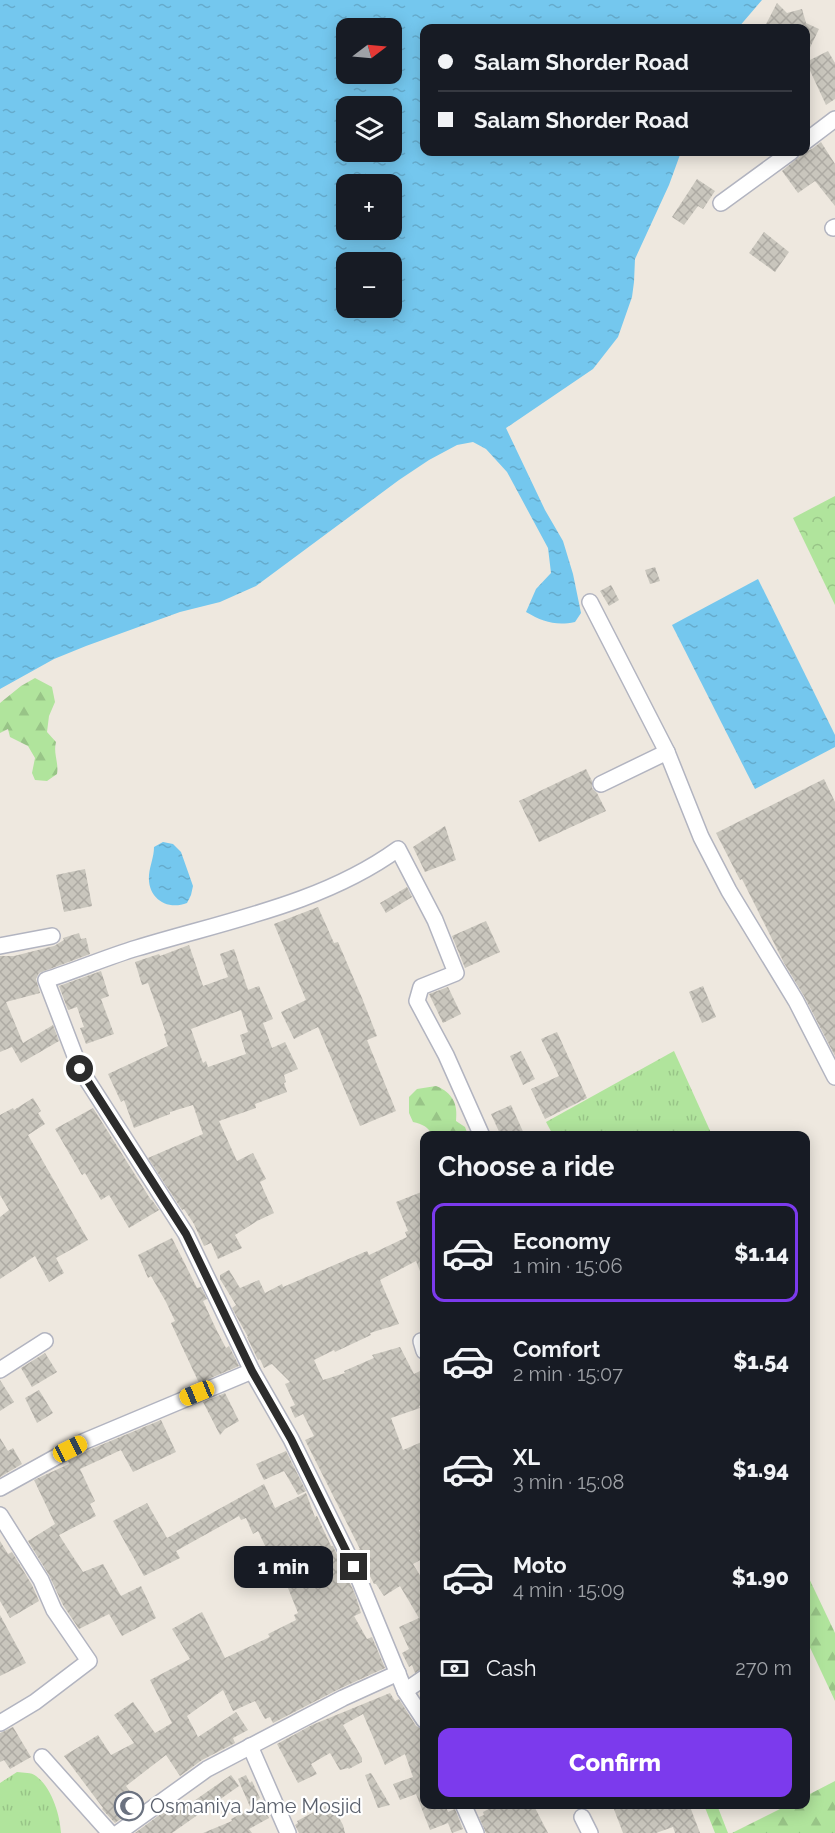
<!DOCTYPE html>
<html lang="en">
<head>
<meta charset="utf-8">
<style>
	body { margin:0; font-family:Raleway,sans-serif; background:#20242c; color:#f1f3f6; height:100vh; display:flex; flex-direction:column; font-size:22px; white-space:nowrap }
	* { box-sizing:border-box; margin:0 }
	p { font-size:20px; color:#9ea1a6 }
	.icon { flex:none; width:33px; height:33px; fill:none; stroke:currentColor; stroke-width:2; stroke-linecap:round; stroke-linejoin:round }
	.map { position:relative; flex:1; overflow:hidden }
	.details { position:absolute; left:420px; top:1131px; width:390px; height:678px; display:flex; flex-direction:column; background:#171b24; border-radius:12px; box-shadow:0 3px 15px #0003 }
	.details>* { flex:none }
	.banner { position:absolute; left:420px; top:24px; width:390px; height:132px; border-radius:12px; box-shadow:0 3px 15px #0003; display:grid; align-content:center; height:132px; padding:0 18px; background:#171b24 }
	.needle { width:39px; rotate:74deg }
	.controls { position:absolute; left:336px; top:18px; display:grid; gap:12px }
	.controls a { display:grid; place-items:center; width:66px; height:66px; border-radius:12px; background:#171b24; box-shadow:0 3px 15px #0003; font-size:30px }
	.end { position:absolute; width:27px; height:27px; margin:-14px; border:8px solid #2c2c2c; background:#fff; box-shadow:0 0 0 3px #fff }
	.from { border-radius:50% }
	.bubble { position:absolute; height:42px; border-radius:12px; background:#171b24; box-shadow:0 3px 15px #0003; font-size:20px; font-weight:800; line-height:42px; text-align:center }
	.car { position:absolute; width:18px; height:36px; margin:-18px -9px; border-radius:8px; box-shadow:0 0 4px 2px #0007; background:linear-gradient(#f5c518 24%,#345 0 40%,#f5c518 0 76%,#345 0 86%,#f5c518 0) }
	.banner b { display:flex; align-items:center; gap:21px; height:57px; font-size:22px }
	.banner b+b { border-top:2px solid #363941 }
	.banner i { width:15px; height:15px; background:#f1f3f6 }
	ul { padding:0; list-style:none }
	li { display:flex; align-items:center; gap:18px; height:99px; margin:0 12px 9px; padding:0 6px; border:3px solid transparent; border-radius:12px }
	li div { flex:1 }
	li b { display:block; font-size:22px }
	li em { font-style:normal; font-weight:800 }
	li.active { border-color:#7c3aed }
	li>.icon { width:54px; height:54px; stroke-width:1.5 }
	h2 { padding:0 18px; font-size:27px; line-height:72px }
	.pay { display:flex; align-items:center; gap:15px; height:66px; padding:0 18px; font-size:22px }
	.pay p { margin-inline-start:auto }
	.button { display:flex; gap:12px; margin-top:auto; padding:12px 18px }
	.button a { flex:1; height:69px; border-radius:12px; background:#7c3aed; color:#fff; font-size:24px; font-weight:800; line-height:69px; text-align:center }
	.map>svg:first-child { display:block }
	.grass { fill:url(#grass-tufts) }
	.forest { fill:url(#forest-firs) }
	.park { fill:url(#park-crowns) }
	.water { fill:url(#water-ripples); fill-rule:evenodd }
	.building { fill:url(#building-cross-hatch); fill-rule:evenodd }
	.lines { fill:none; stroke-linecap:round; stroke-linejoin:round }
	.minor-casing { stroke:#b2b4c0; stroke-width:18 }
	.minor { stroke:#fff; stroke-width:15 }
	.route { stroke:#2c2c2c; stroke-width:8 }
	.labels { text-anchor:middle; stroke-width:4.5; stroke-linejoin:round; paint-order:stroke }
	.worship-label { font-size:20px; fill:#5b616d; stroke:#fff; text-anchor:start }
</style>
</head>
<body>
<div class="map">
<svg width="835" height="1833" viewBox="0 0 835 1833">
	<defs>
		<pattern id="grass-tufts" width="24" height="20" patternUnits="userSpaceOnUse" patternTransform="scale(1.5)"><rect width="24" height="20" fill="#b0e49c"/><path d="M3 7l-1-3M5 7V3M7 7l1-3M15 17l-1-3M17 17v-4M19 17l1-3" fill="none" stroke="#98c487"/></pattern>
		<pattern id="forest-firs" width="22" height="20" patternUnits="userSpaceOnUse" patternTransform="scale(1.5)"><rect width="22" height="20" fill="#b0e49c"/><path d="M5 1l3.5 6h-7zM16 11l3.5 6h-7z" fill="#98c487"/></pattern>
		<pattern id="park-crowns" width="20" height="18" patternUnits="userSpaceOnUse" patternTransform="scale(1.5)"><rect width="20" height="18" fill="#b0e49c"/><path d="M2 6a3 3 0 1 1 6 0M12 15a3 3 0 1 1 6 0" fill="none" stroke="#98c487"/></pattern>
		<pattern id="water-ripples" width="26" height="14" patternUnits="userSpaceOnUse" patternTransform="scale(1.5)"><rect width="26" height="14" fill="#74c7ee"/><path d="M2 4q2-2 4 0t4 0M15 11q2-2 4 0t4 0" fill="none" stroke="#65abcc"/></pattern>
		<pattern id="building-cross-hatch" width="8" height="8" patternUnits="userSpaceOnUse" patternTransform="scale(1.5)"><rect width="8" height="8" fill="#c9c6bd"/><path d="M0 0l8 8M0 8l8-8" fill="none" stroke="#adaaa3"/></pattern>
	</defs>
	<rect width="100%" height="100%" fill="#eee8df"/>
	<g class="grass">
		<polygon points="674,1051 712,1135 553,1135 546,1122"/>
		<path d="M17 1772C24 1773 31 1772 36 1776 52 1788 60 1815 61 1833H0V1783Z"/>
	</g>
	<g class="forest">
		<path d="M35 678 52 687 55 702 49 716 47 732 56 742C53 754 59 762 57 774L47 781 35 780 32 773 35 758 28 746 10 737 8 729 0 733V703L21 686Z"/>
		<path d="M436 1086C453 1093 458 1104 456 1121L465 1127 468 1135H432C429 1127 422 1124 413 1122L409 1113V1097L417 1089Z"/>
		<polygon points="806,1572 835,1633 835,1701 806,1639"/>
		<polygon points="835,1781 835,1833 732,1833 788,1805 806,1804 806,1796"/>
		<polygon points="704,1805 717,1805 728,1833 715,1833"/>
	</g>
	<polygon class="park" points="835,496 835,605 793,518"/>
	<g class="water">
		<path d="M0 0H762L738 28H424V152H681L669 185 635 259 634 282 632 297 618 337 593 369 506 428 545 510 563 541 573 574 581 613 575 622C556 626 543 622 526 612L536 589 551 573 548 548 507 472 486 449 473 442 457 445 429 460 399 480 256 586 220 602 180 612 86 646 54 659 0 689ZM346 28H392V74H346ZM346 106H392V152H346ZM346 184H392V230H346ZM346 262H392V308H346Z"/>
		<polygon points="758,579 835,735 835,747 755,789 672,625"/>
		<path d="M163 842 173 844 181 852 193 886 191 895 187 903C167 911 147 898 149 875 150 865 154 857 154 847Z"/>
	</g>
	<g class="building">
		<polygon points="777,3 787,13 802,9 806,23 819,29 806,56 806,28 764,28"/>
		<polygon points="828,51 835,63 835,99 826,105 806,62"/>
		<polygon points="821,142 835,164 835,206 815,181 798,193 782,171 806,151 812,149"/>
		<polygon points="697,179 715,191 703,209 698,206 684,225 672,217"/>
		<polygon points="764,232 789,252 775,272 749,253"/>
		<polygon points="655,567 660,581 650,584 645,570"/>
		<polygon points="611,585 619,600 609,606 600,591"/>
		<polygon points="586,769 592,781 592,788 597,793 606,811 539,842 519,801"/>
		<polygon points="824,779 835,802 835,1056 804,996 784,963 742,879 740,880 716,833"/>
		<polygon points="445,826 456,860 425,872 413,847"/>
		<polygon points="85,869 92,906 64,912 56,875"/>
		<polygon points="407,887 412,897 386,913 380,903"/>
		<polygon points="318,907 334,943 338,942 362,998 377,1036 367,1040 396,1111 360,1126 318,1027 294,1039 281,1012 306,1000 274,924"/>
		<polygon points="486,921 500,952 465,968 452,936"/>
		<polygon points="79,933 81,939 86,938 90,954 39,973 36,979 40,993 6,1002 23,1043 53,1025 59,1041 21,1063 12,1047 0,1052 0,956 14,956 54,946 64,940 63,938"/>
		<path d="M189 945 203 986 228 977 220 954 234 949 248 990 259 986 273 1019 263 1023 272 1048 285 1042 298 1069 284 1075 286 1082 284 1083 287 1092 255 1104 256 1108 219 1121 237 1161 253 1153 266 1179 260 1182 274 1213 257 1221 235 1235 242 1248 218 1259 211 1243 204 1246 194 1224 184 1209 182 1210 148 1158 203 1134 193 1105 170 1112V1114L134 1128 124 1100 121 1102 108 1074 168 1046 164 1034 166 1033 148 983 142 985 135 962 159 954 160 956ZM241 1010 248 1032 240 1035 246 1054 208 1067 206 1061 203 1063 191 1029Z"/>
		<polygon points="101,971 109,996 101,999 114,1034 86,1044 80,1028 84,1027 77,1007 68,1010 59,986"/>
		<polygon points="703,986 716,1017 702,1023 689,992"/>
		<polygon points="448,987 461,1014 443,1023 429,994"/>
		<polygon points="557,1032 587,1098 545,1119 531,1089 559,1076 541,1039"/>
		<polygon points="521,1051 535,1079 523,1085 510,1056"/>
		<polygon points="33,1098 41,1111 38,1113 45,1124 28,1135 88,1240 56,1258 64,1273 49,1282 35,1256 0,1279 0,1217 9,1210 0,1195 0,1115 13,1108 14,1110"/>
		<polygon points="511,1105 525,1136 501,1136 491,1114"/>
		<polygon points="93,1108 151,1200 152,1200 159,1210 129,1228 109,1195 101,1200 85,1173 82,1175 55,1129"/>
		<polygon points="424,1191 424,1281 416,1261 380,1280 399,1324 370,1333 371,1335 335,1352 334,1350 314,1360 323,1380 345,1373 344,1371 374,1358 372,1355 400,1347 414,1374 420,1371 424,1381 424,1404 419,1406 420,1408 391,1418 403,1450 424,1441 424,1529 419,1530 424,1542 424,1558 413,1564 424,1582 424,1668 415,1673 412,1665 409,1667 402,1653 409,1649 399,1627 419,1618 400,1586 384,1596 376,1584 374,1584 357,1551 360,1549 305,1440 314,1436 303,1414 295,1418 290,1407 295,1405 285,1384 290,1382 272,1364 264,1368 260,1359 258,1360 247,1337 248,1337 232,1308 236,1305 220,1279 220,1275 229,1270 240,1288 259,1280 265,1293 282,1284 283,1287 367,1251 369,1255 407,1237 405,1232 408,1231 396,1202"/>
		<polygon points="172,1238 197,1288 201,1287 207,1299 203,1301 217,1331 226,1348 229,1346 239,1366 199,1383 171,1323 175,1321 166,1302 151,1276 148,1278 138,1255"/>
		<polygon points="45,1353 57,1372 32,1387 21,1368"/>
		<polygon points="0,1380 14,1402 0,1411"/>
		<polygon points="39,1390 53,1413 37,1423 25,1398"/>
		<polygon points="225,1393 239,1421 225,1429 220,1435 203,1402"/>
		<polygon points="161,1420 176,1452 133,1472 121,1450 80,1469 95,1501 90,1504 96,1516 59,1535 83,1572 103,1564 121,1596 141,1586 156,1618 122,1636 109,1614 79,1629 63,1605 49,1575 28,1541 55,1524 34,1480 69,1464 68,1461 89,1450"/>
		<polygon points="0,1438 8,1451 13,1448 22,1464 0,1477"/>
		<polygon points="286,1451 306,1491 298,1495 284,1471 264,1480 256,1464"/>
		<polygon points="264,1484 275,1508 306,1493 315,1517 317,1516 331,1546 333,1546 355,1594 361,1613 354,1616 367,1639 372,1637 385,1668 339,1689 273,1723 270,1717 265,1719 255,1701 233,1711 223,1690 187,1716 198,1737 236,1712 248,1730 233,1738 235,1743 202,1760 180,1776 166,1755 126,1786 140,1805 115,1823 102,1809 103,1808 64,1756 98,1735 111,1755 134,1743 114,1715 133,1702 155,1733 172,1723 150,1680 190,1659 172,1629 202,1612 225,1658 270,1637 268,1634 296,1620 294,1615 298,1613 282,1573 286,1571 277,1551 269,1554 258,1531 253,1534 246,1518 241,1520 239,1516 176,1551 180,1558 144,1576 113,1521 147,1503 167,1538"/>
		<polygon points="0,1541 8,1554 12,1552 32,1585 39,1601 10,1618 0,1601"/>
		<polygon points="0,1615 26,1663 0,1676"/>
		<polygon points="390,1693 395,1701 399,1699 416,1726 424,1730 424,1804 445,1804 448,1812 455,1809 463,1829 452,1833 448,1823 430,1830 416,1794 400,1800 393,1784 413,1777 405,1754 385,1765 363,1714 343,1725 362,1758 362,1762 349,1769 348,1768 340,1770 330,1753 311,1764 317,1774 298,1783 277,1744 312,1725"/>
		<polygon points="13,1727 31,1757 10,1769 4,1760 0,1762 0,1733"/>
		<polygon points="371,1773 390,1805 378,1808 365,1775"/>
		<polygon points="231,1775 239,1786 172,1833 135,1833 173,1805 177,1810 181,1810"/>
		<polygon points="246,1775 250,1783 252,1781 260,1798 258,1799 269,1818 249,1829 252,1833 203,1833 232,1821 231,1819 251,1809 238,1779"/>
		<polygon points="331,1803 343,1825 345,1833 299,1833 295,1825 298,1823 297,1821"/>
		<polygon points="498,1804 533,1804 548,1833 486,1833 479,1817 484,1815 483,1812"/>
		<polygon points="612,1804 689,1804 700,1833 675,1833 673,1827 656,1833 623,1833"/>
	</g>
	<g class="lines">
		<g class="minor-casing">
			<g id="minor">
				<polyline points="806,141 835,119"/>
				<polyline points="721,203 791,152"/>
				<polyline points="833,228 835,227"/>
				<polyline points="590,602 667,752 701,837 729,891 796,1001 835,1077"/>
				<polyline points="601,784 667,752"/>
				<polyline points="0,946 52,936"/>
				<polyline points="421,1341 424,1351"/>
				<polyline points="0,1370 45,1341"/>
				<polyline points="0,1488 85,1441 252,1371"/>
				<polyline points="0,1515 41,1580 54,1610 89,1661 35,1702 0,1723"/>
				<polyline points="405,1691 424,1678"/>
				<path d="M424 1720 405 1691 354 1567 291 1439 252 1371 186 1234 80 1069 46 980C77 970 107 957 137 948 225 921 322 904 398 849L435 920 456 973 421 987 417 1001 446 1055 482 1136"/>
				<polyline points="250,1746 288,1833"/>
				<polyline points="42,1757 110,1833"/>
				<polyline points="463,1804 476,1833"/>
				<polyline points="582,1817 590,1833"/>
				<polyline points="118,1833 207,1769 343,1698 398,1673"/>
			</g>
		</g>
		<use href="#minor" class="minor"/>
	</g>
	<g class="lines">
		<polyline class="route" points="80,1069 186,1234 252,1371 291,1439 354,1567"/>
	</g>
	<defs>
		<g id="mosque-ring" transform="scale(1.5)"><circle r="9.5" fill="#fff" stroke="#6b7280" stroke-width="1.5"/><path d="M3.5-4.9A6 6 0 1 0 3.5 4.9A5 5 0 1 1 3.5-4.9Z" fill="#6b7280"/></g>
	</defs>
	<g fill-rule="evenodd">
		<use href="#mosque-ring" x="129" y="1806"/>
	</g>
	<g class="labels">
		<g class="worship-label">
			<text x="150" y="1813">Osmaniya Jame Mosjid</text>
		</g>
	</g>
</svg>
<div class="controls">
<a><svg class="needle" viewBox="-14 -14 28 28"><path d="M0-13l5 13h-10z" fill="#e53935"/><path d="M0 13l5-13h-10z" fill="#9ea1a6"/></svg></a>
<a><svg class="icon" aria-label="layers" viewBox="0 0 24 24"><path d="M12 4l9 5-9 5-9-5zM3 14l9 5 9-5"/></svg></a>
<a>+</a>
<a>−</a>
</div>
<i class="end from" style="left:80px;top:1069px"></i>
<i class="end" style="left:354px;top:1567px"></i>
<div class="bubble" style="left:234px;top:1546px;width:99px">1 min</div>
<i class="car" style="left:197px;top:1393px;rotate:248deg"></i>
<i class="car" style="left:70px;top:1449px;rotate:63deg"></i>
<div class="banner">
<b><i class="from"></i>Salam Shorder Road</b>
<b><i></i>Salam Shorder Road</b>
</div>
<section class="details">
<h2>Choose a ride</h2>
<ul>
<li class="active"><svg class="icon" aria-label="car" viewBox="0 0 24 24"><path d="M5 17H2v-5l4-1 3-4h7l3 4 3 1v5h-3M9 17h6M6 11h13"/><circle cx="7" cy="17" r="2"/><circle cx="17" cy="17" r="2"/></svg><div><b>Economy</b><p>1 min · 15:06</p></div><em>$1.14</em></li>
<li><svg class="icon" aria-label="car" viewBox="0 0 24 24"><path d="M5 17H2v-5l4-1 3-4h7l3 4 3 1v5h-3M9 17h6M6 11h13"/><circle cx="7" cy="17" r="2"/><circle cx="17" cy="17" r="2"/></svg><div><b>Comfort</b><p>2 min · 15:07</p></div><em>$1.54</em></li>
<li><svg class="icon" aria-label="car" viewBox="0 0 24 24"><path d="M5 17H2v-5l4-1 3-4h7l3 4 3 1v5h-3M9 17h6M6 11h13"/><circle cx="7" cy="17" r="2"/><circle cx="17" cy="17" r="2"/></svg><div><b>XL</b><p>3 min · 15:08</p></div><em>$1.94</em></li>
<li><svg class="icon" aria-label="car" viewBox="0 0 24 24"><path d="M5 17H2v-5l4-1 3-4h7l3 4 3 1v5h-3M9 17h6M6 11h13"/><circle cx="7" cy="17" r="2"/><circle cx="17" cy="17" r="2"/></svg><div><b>Moto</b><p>4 min · 15:09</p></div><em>$1.90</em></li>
</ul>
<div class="pay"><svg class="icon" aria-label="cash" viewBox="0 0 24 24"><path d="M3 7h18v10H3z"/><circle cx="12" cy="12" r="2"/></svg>Cash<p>270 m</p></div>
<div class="button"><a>Confirm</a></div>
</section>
</div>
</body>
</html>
